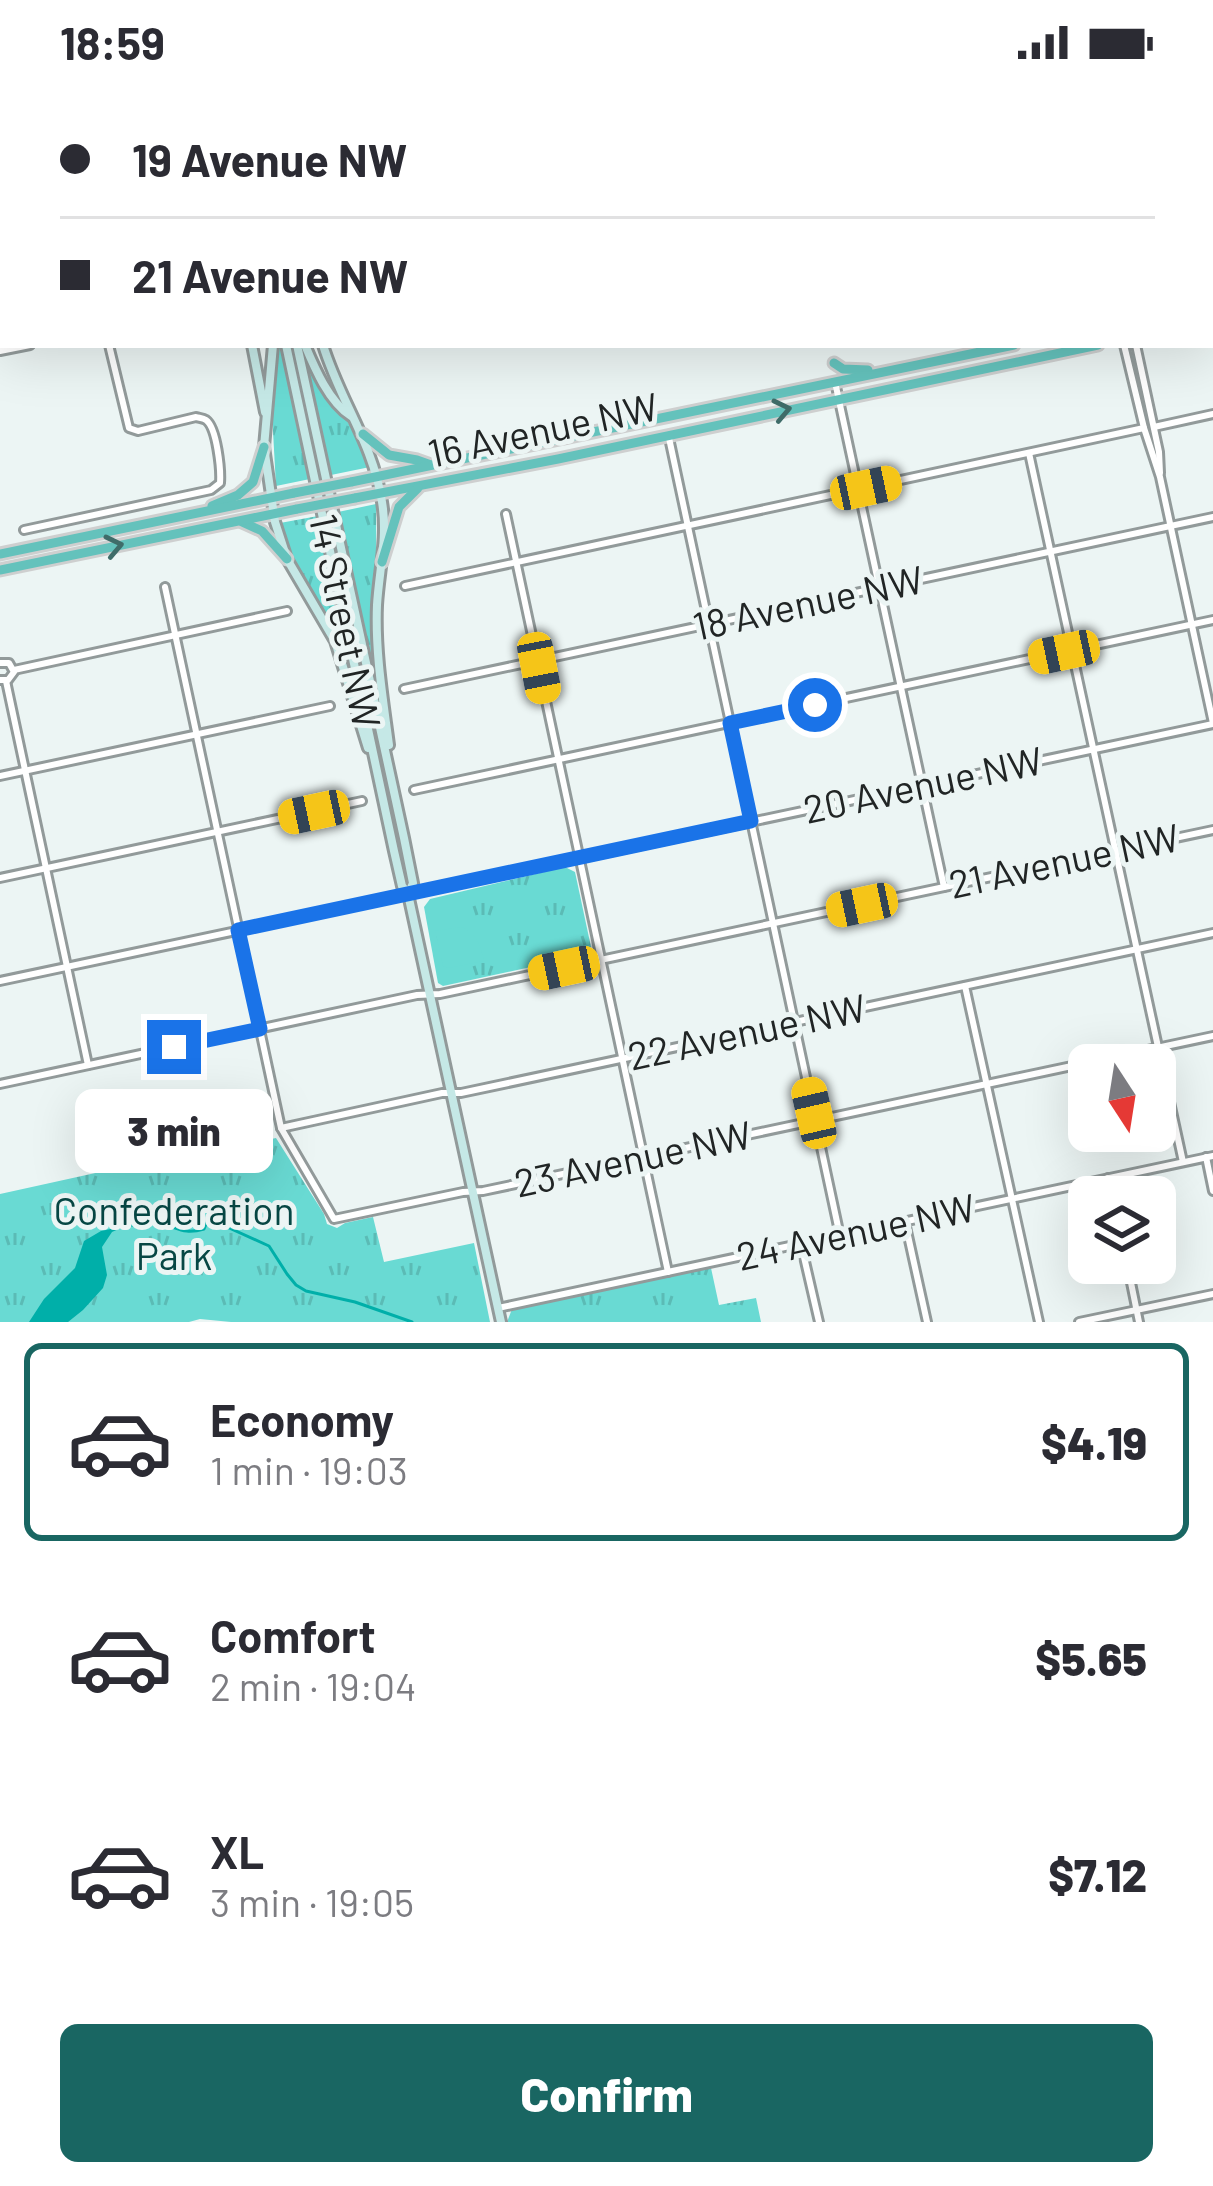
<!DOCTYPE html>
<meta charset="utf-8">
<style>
:root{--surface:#fff;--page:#f7f7f7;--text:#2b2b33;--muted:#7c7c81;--line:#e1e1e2;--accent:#196662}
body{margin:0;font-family:Barlow,sans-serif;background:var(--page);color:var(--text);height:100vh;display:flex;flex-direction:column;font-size:45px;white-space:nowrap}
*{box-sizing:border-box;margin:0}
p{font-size:39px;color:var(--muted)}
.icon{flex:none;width:66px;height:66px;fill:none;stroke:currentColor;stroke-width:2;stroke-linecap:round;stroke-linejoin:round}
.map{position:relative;height:1238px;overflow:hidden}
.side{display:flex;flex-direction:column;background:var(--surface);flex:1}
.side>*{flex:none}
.hud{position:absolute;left:0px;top:0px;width:1215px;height:264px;box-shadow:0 12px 48px #0002;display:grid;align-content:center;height:264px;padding:0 60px;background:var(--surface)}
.needle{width:78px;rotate:168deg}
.fabs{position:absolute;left:1068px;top:960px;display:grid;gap:24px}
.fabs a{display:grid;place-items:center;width:108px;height:108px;border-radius:18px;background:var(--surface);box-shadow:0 12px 48px #0002;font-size:60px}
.end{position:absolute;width:54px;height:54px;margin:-27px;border:15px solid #1a73e8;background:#fff;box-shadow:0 0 0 6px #fff}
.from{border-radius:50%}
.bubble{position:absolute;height:84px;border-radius:18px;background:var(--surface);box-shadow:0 12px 48px #0002;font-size:39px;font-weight:800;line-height:84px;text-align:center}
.car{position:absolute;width:36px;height:72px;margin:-36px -18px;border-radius:15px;box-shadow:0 0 9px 3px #0007;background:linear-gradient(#f5c518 24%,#345 0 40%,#f5c518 0 76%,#345 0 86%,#f5c518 0)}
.hud b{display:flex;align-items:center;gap:42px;height:114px;font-size:45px}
.hud b+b{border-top:3px solid var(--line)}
.hud i{width:30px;height:30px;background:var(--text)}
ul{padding:21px 0 0;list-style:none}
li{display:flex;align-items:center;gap:36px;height:198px;margin:0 24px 18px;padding:0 36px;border:6px solid transparent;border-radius:18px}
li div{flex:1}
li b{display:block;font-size:45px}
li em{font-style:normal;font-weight:800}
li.active{border-color:var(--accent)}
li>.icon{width:108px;height:108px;stroke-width:1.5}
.action{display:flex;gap:24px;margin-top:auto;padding:24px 60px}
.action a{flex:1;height:138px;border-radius:18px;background:var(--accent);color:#fff;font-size:48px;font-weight:800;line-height:138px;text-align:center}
.status{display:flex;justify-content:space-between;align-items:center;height:84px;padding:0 60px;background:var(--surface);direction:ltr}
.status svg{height:33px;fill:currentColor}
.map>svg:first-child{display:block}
.grass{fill:url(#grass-tufts)}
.pitch{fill:#69dad3}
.water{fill:#00afa9}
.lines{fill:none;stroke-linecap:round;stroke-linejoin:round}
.stream{stroke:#00afa9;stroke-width:3}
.minor-casing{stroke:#929a9a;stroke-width:12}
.tertiary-casing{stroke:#929a9a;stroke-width:12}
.secondary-casing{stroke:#929a9a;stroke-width:14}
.trunk-casing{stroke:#cecfcf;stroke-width:15}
.minor{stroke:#fff;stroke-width:6}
.tertiary{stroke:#fff;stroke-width:6}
.secondary{stroke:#c5e8e6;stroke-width:8}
.trunk{stroke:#64c2bc;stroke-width:9}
.tram{stroke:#818887;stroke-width:3}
.trunk-bridge-casing{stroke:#cecfcf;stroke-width:15;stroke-linecap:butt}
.trunk-bridge{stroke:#64c2bc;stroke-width:9}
.oneway{stroke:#3f6c69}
.route{stroke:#1a73e8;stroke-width:15}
.labels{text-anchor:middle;stroke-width:10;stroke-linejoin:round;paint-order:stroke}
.street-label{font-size:39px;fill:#212525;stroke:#ecf5f4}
.park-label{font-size:39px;fill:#074744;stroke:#ecf5f4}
</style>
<div class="status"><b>18:59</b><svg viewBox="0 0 49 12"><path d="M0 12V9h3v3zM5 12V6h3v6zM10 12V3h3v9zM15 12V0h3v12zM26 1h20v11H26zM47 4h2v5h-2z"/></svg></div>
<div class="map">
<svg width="1213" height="1238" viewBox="0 0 1213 1238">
<defs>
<pattern id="grass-tufts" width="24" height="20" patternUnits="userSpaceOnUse" patternTransform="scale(3)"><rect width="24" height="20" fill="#69dad3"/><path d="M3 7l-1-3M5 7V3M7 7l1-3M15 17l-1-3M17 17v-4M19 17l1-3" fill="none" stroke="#5bbbb5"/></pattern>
</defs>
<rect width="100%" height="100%" fill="#ecf5f4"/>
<g class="grass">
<path d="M276 261H283L310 395 276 402 272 329Z"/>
<path d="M308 276C327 312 358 344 370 383L331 391 304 277Z"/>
<path d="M376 420 377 588H374L338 428Z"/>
<path d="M318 432 347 568 344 569C326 523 292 487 280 439Z"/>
<path d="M565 783 575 788 591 863 586 871 443 902 438 899 424 823 430 815Z"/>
<path d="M209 1050 214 1067 276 1054 324 1130 327 1140 337 1144 345 1139 373 1133 384 1178 474 1159 490 1238H231L200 1235 189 1238H0V1110L109 1086 107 1071Z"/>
<path d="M711 1184 719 1221 756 1214 761 1238H507L512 1225Z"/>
</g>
<path class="pitch" d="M461 843C477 850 480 860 484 877L449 884 443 882 435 847Z"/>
<path class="water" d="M125 1142 112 1148 102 1163 107 1191 103 1204 83 1226 68 1238H29L44 1215 75 1184 84 1157 101 1147Z"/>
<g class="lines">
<path class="stream" d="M125 1142C134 1141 146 1138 155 1139 176 1141 181 1152 204 1145L207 1138H216L269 1162 287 1190 296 1201 306 1207 355 1218 412 1238"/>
<g class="minor-casing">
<g id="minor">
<path d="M341 0 342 3"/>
<path d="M471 0 472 3"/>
<path d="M601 0 602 3"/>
<path d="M793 0V3"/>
<path d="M1185 0 1186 3"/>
<path d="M97 3H109"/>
<path d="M126 3 128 0"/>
<path d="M817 3 831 0"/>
<path d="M1212 21H1213"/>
<path d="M0 29 3 31"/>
<path d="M1212 126V128"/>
<path d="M0 185H3"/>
<path d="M0 194 3 193"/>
<path d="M0 267 30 261"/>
<path d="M835 298 944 803"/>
<path d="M1154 343 1213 330"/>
<path d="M669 354 840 1152"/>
<path d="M1029 369 1183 1078"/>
<path d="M506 430 668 1188"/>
<path d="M24 446 211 406 220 399C221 386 217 344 206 336 203 334 199 334 196 333L138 347 129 344 109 261"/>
<path d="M405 502 1144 344"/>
<path d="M165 503 281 1044 334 1135 463 1108 483 1107 1213 952"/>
<path d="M0 579H9L14 588 8 596H0"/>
<path d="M14 586 287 527"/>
<path d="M6 597 88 981"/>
<path d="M404 605 1213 433"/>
<path d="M0 692 330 622"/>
<path d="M414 706 1213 536"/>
<path d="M0 794 362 717"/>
<path d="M965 902 1039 1238"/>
<path d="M0 1000 417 911 440 910 1213 746"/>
<path d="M281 1044 442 1009H461L1213 849"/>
<path d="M1206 1073 1213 1107"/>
<path d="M1108 1094 1113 1113"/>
<path d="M905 1138 927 1238"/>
<path d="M801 1160 819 1238"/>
<path d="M1127 1179 1139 1238"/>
<path d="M1079 1238 1213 1210"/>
</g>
</g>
<g class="tertiary-casing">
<g id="tertiary">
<path d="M1071 0V3"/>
<path d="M1081 0V3"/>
<path d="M1124 261 1144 344 1160 393 1213 639"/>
<path d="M1136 261 1159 368 1160 389"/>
<path d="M0 897 1213 640"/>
<path d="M498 1224 1213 1072"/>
</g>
</g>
<g class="secondary-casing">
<g id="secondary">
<path d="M231 0 232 3"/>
<path d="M239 0V3"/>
<path d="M217 3V0"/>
<path d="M252 261 265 328"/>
<path d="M273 261 264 363 275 438 287 475 335 557 368 664"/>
<path d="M286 261 394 767 402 802 408 810 501 1238"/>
<path d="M297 261 404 754 413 799 409 809"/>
<path d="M305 261C315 285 329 318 351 332"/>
<path d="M323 261C340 317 373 359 382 418 388 453 379 487 377 521 375 568 383 615 389 661"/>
</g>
</g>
<g class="trunk-casing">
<g id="trunk">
<path d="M1212 223H1213"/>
<path d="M1212 239H1213"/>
<path d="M834 279 843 285 868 286"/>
<path d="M363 350 389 371 417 376 431 381"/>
<path d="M351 398 1014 261"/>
<path d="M355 414 558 375 1098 261"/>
<path d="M212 422 238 411 253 398 264 363"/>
<path d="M242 438 262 447 287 475"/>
<path d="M0 470 294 409"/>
<path d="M382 478 399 423 418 404"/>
<path d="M0 486 297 425"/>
</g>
</g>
<use href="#minor" class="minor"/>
<use href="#tertiary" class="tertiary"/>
<use href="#secondary" class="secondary"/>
<use href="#trunk" class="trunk"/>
<path class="tram" d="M0 52 3 54"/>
<g class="trunk-bridge-casing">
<g id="trunk-bridge">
<path d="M294 409 351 398"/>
<path d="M297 425 355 414"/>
</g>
</g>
<use href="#trunk-bridge" class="trunk-bridge"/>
</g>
<defs><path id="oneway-chevron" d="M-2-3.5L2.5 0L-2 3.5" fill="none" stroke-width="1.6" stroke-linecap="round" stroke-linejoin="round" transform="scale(3)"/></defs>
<g class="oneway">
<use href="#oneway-chevron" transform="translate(782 326) rotate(-12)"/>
<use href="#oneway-chevron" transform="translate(114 462) rotate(-12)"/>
</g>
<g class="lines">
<path class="route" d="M174 963 260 945 238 846 751 737 730 639 815 621"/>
</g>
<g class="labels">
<g class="street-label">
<text transform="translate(543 346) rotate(-12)" y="14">16 Avenue NW</text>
<text transform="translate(808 519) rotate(-12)" y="14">18 Avenue NW</text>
<text transform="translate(345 537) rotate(78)" y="14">14 Street NW</text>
<text transform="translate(923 701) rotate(-12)" y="14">20 Avenue NW</text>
<text transform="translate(1064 777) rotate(-12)" y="14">21 Avenue NW</text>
<text transform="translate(747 948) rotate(-12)" y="14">22 Avenue NW</text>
<text transform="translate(633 1075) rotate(-12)" y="14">23 Avenue NW</text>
<text transform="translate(856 1148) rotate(-12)" y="14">24 Avenue NW</text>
</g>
<g class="park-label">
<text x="174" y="1141">Confederation<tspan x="174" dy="45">Park</tspan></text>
</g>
</g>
</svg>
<div class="fabs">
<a><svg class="needle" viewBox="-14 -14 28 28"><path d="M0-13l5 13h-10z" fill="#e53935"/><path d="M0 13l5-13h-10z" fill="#7c7c81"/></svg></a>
<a><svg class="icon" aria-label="layers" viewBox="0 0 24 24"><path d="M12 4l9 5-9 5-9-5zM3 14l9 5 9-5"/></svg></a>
</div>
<i class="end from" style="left:815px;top:621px"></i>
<i class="end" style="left:174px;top:963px"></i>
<div class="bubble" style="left:75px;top:1005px;width:198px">3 min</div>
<i class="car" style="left:866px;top:404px;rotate:78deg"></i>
<i class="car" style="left:1064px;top:568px;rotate:258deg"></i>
<i class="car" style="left:539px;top:584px;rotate:169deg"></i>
<i class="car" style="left:314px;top:728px;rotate:258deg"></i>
<i class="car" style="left:862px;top:821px;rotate:258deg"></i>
<i class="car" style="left:564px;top:884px;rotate:258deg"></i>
<i class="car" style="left:814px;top:1029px;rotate:347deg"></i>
<div class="hud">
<b><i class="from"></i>19 Avenue NW</b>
<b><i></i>21 Avenue NW</b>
</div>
</div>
<section class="side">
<ul>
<li class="active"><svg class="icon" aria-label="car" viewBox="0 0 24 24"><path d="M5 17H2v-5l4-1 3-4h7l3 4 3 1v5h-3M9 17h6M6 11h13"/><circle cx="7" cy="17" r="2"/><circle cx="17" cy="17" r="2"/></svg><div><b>Economy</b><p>1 min · 19:03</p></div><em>$4.19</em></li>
<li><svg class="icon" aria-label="car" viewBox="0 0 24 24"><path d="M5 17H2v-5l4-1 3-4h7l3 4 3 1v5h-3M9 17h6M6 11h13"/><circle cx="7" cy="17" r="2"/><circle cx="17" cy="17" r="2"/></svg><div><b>Comfort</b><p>2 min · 19:04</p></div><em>$5.65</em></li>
<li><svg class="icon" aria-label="car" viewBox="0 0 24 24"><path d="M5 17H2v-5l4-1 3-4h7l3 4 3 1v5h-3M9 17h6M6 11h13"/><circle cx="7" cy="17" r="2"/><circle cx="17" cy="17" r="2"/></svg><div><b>XL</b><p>3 min · 19:05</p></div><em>$7.12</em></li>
</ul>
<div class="action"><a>Confirm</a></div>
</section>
